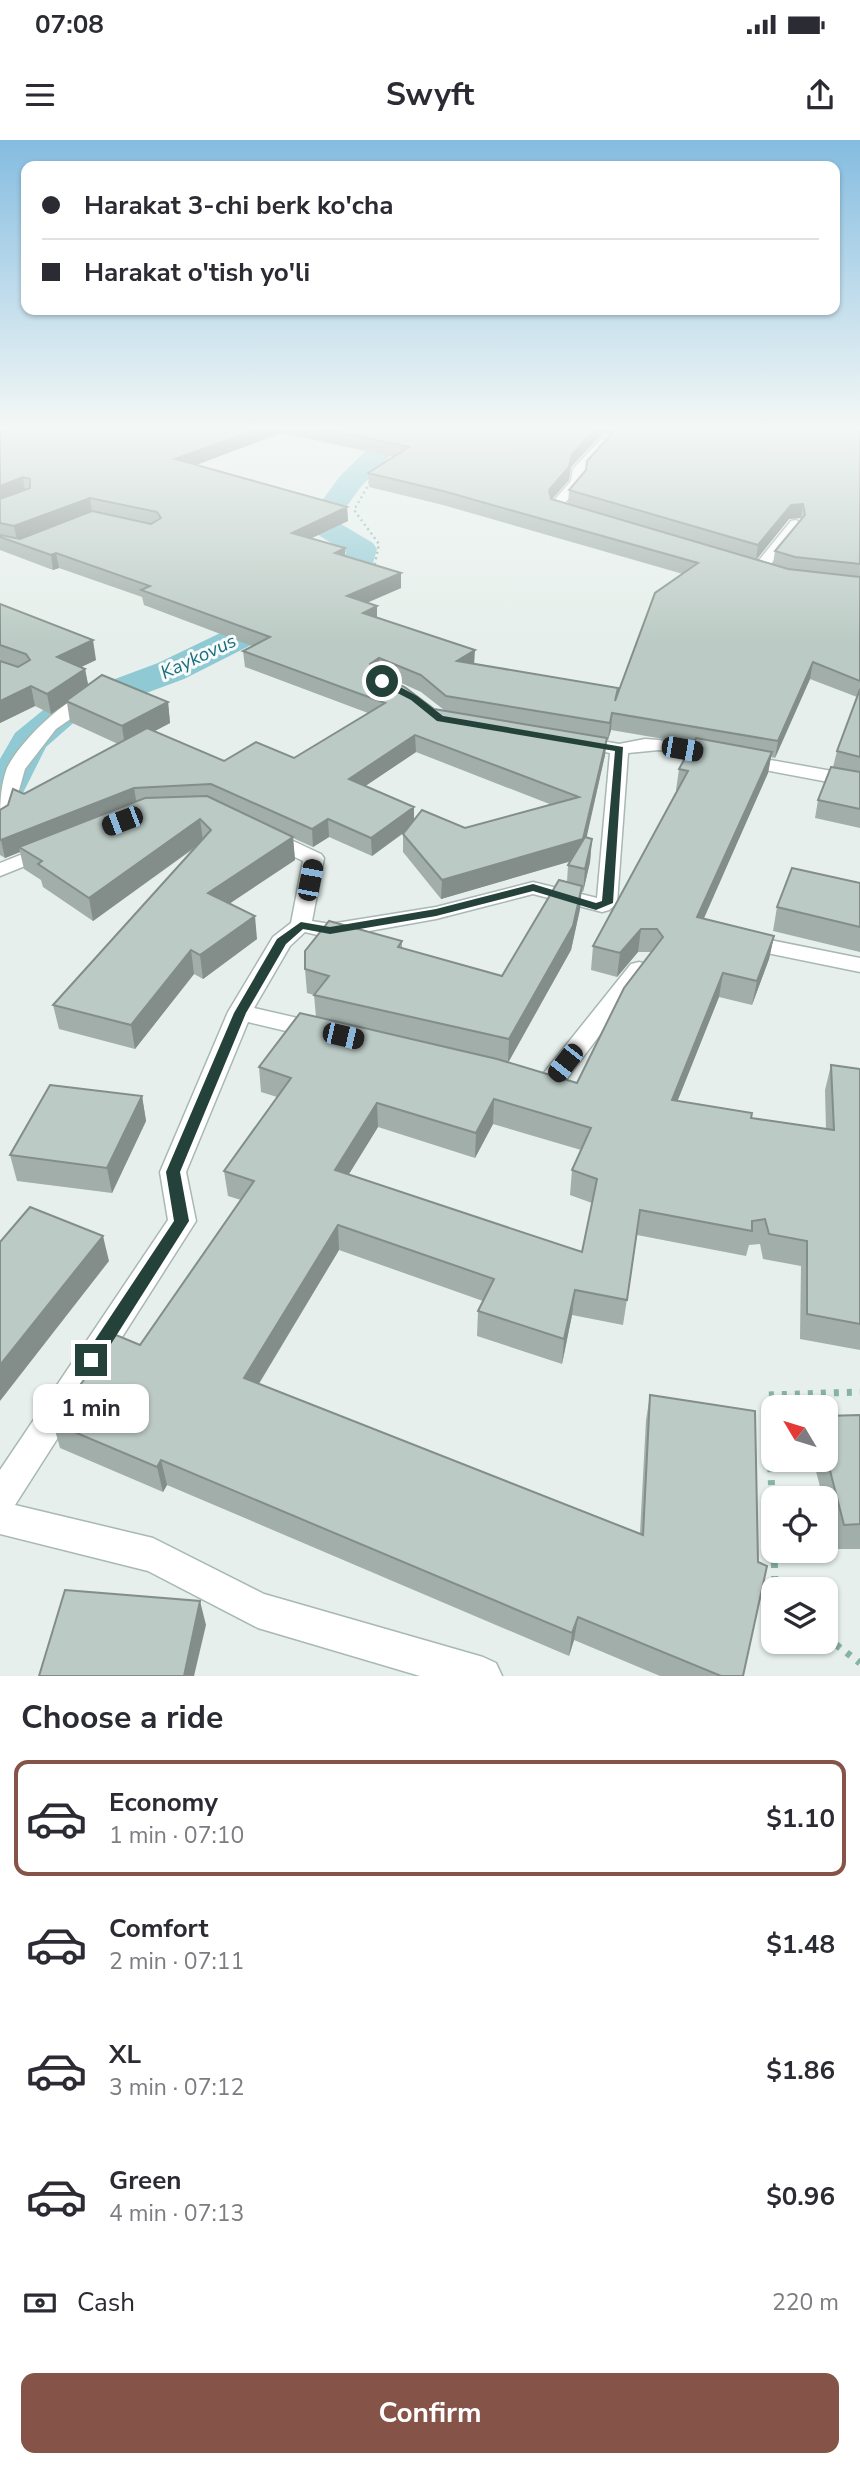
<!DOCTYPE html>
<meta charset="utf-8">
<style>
:root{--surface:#fff;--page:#f7f7f7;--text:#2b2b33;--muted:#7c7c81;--line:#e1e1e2;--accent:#855347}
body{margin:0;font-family:"Nunito Sans",sans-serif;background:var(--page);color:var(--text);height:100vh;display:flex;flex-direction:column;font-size:26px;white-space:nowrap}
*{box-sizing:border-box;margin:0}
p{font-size:23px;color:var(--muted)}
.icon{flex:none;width:38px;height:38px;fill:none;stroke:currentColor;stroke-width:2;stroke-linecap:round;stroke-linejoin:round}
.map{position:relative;height:1536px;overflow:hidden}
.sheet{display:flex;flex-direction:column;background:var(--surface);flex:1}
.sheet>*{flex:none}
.top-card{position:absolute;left:21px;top:21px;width:819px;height:154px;border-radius:14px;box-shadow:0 2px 5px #0004;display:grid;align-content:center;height:154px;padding:0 21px;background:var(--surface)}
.needle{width:46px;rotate:308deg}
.tools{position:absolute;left:761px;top:1255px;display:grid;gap:14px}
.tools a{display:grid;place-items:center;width:77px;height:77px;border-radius:14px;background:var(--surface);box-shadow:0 2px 5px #0004;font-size:35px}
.end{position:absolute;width:32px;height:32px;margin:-16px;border:9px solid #24423a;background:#fff;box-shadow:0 0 0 4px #fff}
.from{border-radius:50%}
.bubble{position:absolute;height:49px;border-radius:14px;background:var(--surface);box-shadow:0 2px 5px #0004;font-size:23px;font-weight:700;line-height:49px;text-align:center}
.car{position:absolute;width:21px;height:42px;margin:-21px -10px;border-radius:9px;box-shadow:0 0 5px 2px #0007;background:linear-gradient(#222 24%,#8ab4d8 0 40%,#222 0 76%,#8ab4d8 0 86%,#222 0)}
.top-card b{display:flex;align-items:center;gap:24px;height:66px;font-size:26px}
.top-card b+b{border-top:2px solid var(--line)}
.top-card i{width:18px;height:18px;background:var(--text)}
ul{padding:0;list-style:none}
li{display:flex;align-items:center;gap:21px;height:116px;margin:0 14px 10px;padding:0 7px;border:4px solid transparent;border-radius:14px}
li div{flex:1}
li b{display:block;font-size:26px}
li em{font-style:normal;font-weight:700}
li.on{border-color:var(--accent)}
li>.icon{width:63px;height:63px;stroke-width:1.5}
h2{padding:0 21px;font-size:32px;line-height:84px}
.pay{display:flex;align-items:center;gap:18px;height:77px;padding:0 21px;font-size:26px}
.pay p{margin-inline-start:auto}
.cta{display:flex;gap:14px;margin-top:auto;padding:14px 21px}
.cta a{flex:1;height:80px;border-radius:14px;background:var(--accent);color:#fff;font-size:28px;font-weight:700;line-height:80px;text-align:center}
.status{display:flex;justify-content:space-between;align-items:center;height:49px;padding:0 35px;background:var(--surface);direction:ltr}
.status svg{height:19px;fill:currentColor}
header{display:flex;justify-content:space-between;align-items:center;height:91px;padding:0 21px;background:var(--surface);font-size:32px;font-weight:700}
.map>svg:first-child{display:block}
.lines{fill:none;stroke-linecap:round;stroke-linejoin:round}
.canal{fill:#8ec9d4;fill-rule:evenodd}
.minor-casing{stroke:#a8b8b2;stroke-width:3}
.path-far1{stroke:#86b3a5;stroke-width:2.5;stroke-dasharray:2 3.5;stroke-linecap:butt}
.path{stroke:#86b3a5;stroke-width:7;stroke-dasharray:5 8;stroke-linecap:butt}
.minor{fill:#fff;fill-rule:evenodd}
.wall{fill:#a1aea9;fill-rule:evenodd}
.shaded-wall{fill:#838d89}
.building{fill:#bbcac4;stroke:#838d89;stroke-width:2;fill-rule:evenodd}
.route{fill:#24423a}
.labels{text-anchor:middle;stroke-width:6;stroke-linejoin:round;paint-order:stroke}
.far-water-label{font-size:19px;font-style:italic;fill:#1c6f80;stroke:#f7fbf9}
</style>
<div class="status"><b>07:08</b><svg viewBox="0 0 49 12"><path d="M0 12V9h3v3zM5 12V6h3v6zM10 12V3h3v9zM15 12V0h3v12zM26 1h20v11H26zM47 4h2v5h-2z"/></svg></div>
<header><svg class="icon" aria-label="menu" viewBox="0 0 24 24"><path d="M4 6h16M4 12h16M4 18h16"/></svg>Swyft<svg class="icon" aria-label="share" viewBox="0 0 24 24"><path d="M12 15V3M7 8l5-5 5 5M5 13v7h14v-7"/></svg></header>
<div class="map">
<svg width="860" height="1536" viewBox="0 0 860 1536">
<rect width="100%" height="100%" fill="#e6efeb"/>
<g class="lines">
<path class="canal" d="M408 289H463L460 294 400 305 360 348 336 381 373 403 377 409 368 441 363 448 184 539 79 578 46 607 15 669 0 673V619L15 593 53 562 158 523 338 436 346 412 310 390 305 384 340 336 383 294Z"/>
<g class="minor-casing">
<g id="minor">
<path d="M601 299 611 301 583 333V342L563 365 577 369V375L551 370V364L571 341 573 329Z"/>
<path d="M796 380 802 384 801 387 765 431H755V425L791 381Z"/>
<path d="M92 551 98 552 100 556 98 560 56 589 25 629 10 682 0 688C0 668 0 646 7 628 20 602 64 558 92 551Z"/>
<path d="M580 597 619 604 645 599 659 600 860 636V648L659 610 628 613 617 763 609 770 602 772 533 754 436 779 330 798 305 792 290 806 254 868 328 885 332 891 328 897 320 899 248 882 186 1032 196 1081 15 1365 153 1398 264 1454 483 1517 496 1523 502 1536H420L258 1488 148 1431 0 1394V1330L168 1080 160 1032 228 872 273 797 291 783 303 721 260 700 257 696 260 692H274L321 714 324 718 312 781 330 784 436 767 533 742 597 758 610 613 574 606 571 602Z"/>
<path d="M48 704 55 706 58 710 55 714 0 736V723Z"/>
<path d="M745 795 860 818V832L737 807 734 802 737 797Z"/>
<path d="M639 822 647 824 650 829 558 950 549 953 523 946 520 940 523 934 532 931 543 934 631 824Z"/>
</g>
</g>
<path class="path-far1" d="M370 342 354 370 379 404 374 428"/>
<g class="path">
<path d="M774 1410 768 1255 860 1252"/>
<path d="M774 1410 775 1449"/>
<path d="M826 1497 860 1523"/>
</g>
<use href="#minor" class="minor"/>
</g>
<g class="wall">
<path d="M0 289H860V688L815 678 818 660 833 627 837 611 857 557 810 539 775 618 771 617 768 633 703 779 774 796 769 819 752 865 719 857 677 961 751 978 826 989 825 950 831 925 860 929V1210L800 1199 801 1126 763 1119 760 1104 749 1105 746 1116 637 1095 623 1185 572 1175 562 1224 477 1196 478 1171 483 1161 339 1110 259 1244 640 1393 646 1280 650 1255 743 1536H660L574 1500 569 1516 167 1345 163 1352 60 1308 53 1283 140 1205 241 1060 228 1056 224 1031 277 957 261 952 259 927 316 877 314 855 307 853 305 829 402 801V809L502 836 567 742 568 725 570 721 441 759 403 712V694L405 692 372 716 329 697 313 707 293 698 295 720 230 763 257 799 203 839 194 834 135 909 59 889 53 865 196 707 93 781 43 747 41 740 24 729 20 712 5 718 0 715V670L24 654 118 604 70 582 67 563 51 574 35 566 0 583V464L96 520 81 527 85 529 88 545 168 562 170 583 154 591 224 621 294 618 368 573 245 527 243 511 252 506 144 465 142 457 59 428 53 430 0 410ZM281 293 394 317 368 333 369 347 443 365 683 434 617 555 618 548 474 524 377 478 367 463 401 448V433L345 416V408L311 398 348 381 347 367 196 325ZM603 293 611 294 586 330 569 350 568 364 552 359 569 340 571 327ZM801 378V380L775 411 773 424 757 419 789 379ZM386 536 421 552 444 570 434 569ZM611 590 693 604 679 629 676 650 677 651 593 806 591 830 617 837 638 812H651L577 943 508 922 571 810 580 769 581 751 583 752 590 722 592 699 586 697 605 615 606 599 608 600ZM416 612 552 665 465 688 414 680V667L365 646ZM493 984 581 1010 572 1030 570 1055 592 1063 582 1112 349 1034 378 987 475 1018Z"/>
<path d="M860 743V812L773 791 777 767Z"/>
<path d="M142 956 146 981 112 1053 17 1041 10 1015Z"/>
<path d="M860 1275V1409H835L826 1372V1358H823L813 1320H826V1276Z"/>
</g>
<g class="shaded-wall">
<path d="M258 289H281V293L177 332 175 319Z"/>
<path d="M596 289H603V293L571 327 569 340 548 364 549 350 572 314Z"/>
<path d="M23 337 25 351 0 360V346Z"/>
<path d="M90 358 92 372 17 400 14 386Z"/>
<path d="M803 364 801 378 789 379 756 420 758 405 791 365Z"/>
<path d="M347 367 348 381 293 407 292 393Z"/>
<path d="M345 408V423L335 413Z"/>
<path d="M56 413 59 428 53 430 51 415Z"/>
<path d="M401 433V448L347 471V456Z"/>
<path d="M377 466V481L363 473Z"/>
<path d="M93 500 96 520 60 537 57 517Z"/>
<path d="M475 510 474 526 457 521Z"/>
<path d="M379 518 380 534 370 540V524Z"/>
<path d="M813 522 810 539 775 618 778 601Z"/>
<path d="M85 529 89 549 66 561 67 563 51 574 47 554Z"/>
<path d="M31 546 35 566 0 583V561Z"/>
<path d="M168 562 170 583 125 607 122 586Z"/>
<path d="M612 573 611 590 608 600 610 583Z"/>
<path d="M415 595 416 612 349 657V639Z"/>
<path d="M607 598 605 615 582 718 441 759 442 740 583 699Z"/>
<path d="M772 612 768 633 694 801 697 777Z"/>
<path d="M134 648 137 666 19 707 20 712 5 718 1 700Z"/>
<path d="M414 667V685L372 716 371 698Z"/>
<path d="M200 679 203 701 93 781 89 758Z"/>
<path d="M328 679 329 697 313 707 312 689Z"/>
<path d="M293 697 295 720 211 776 208 753Z"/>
<path d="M592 699 590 722 583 752 585 729Z"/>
<path d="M582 746 580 769 571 810 508 923 509 899Z"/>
<path d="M255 776 257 799 203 839 200 815Z"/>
<path d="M641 789 638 812 617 837 620 813Z"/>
<path d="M774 796 769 819 752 865 757 841Z"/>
<path d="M191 810 194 834 135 909 131 885Z"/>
<path d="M723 833 719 857 668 985 672 960Z"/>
<path d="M142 956 146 981 112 1053 107 1028Z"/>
<path d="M494 959 493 984 475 1018 476 993Z"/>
<path d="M377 963 378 987 336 1055 335 1030Z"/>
<path d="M338 1085 339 1110 247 1263 244 1238Z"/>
<path d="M103 1096 109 1121 0 1261V1225Z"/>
<path d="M575 1150 572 1175 562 1224 564 1199Z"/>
<path d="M161 1320 167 1345 163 1352 157 1327Z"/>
<path d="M200 1461 206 1485 194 1536H184Z"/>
<path d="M578 1477 574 1500 569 1516 572 1493Z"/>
</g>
<g class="building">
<path d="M0 289H258L175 319 347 367 292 393 345 408 335 413 401 433 347 456 377 466 363 473 475 510 457 521 618 548 615 561 655 453 698 423 443 351 368 333 409 307 321 289H596L572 314 569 327 549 350 551 359 788 429 860 437V541L813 522 778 601 612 573 610 583 446 556 421 535 379 518 370 524 372 529 406 548 434 569 607 598 583 699 442 740 403 694 422 670 465 688 579 657 415 595 349 639 414 667 371 698 328 679 312 689 211 644 134 648 1 700 0 699V670L8 665 13 649 24 654 147 588 224 621 256 602 294 618 385 563 243 511 270 497 141 450 150 446 56 413 51 415 0 397V395L20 399 92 371 151 384 161 378 157 372 90 358 14 386 0 383V359L30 348V339L23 337 0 346Z"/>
<path d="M616 289H860V424L795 417 775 411 805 375 803 364 791 365 758 405 569 350 586 330 587 321Z"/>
<path d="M0 464 93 500 57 517 85 529 47 554 31 546 0 561V521L18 527 30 520 26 514 0 505Z"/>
<path d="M102 535 168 562 122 586 66 561Z"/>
<path d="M860 549V617L837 611Z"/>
<path d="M696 598 772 612 697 777 774 796 757 841 723 833 672 960 752 973 751 978 834 990 831 925 860 929V1184L807 1174V1101L769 1094 765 1079 752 1081V1091L640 1070 627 1160 575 1150 564 1199 478 1171 494 1139 338 1085 244 1238 643 1395 650 1255 755 1271 758 1422 767 1426 743 1536H721L578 1477 572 1493 161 1320 157 1327 53 1283 116 1195 140 1205 254 1041 224 1031 291 938 259 927 300 873 497 919 577 943 624 848 663 797 657 789H641L620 813 593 806 688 631 679 629ZM494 959 591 988 572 1030 597 1039 582 1112 335 1030 377 963 476 993Z"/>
<path d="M831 627 860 632V669L818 660Z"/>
<path d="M207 656 293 697 208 753 255 776 200 815 191 810 131 885 53 865 211 690 200 679 89 758 38 724 42 721 19 707 145 658Z"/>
<path d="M585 697 592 699 585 729 568 725Z"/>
<path d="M792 728 860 743V787L777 767Z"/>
<path d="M559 740 582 746 573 786 509 899 314 855 329 836 305 829V811L329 781 402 801 398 807 502 836Z"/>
<path d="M50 945 142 956 107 1028 10 1015Z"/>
<path d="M30 1067 103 1096 0 1225V1102Z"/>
<path d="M860 1275V1384L844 1385 826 1315V1276Z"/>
<path d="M65 1450 200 1461 184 1536H39Z"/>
</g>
<linearGradient id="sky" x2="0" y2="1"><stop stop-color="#84bce0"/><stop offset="0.57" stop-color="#f4f8f6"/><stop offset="1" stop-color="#f4f8f6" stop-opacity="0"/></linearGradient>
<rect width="860" height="504" fill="url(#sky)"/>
<path class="route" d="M378 539H385L417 556 443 576 623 607 613 763 596 770 533 751 436 776 330 794 303 789 286 804 246 873 180 1032 189 1081 97 1226 91 1228 85 1226 83 1220 85 1215 174 1081 166 1032 234 873 277 799 301 782 330 787 436 769 533 744 596 763 602 761 615 611 437 581 411 560 378 543Z"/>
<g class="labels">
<g class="far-water-label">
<text transform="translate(198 516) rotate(-25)" y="7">Kaykovus</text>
</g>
</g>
</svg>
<div class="tools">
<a><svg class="needle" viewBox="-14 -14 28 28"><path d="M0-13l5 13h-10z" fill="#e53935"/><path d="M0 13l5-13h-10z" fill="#7c7c81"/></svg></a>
<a><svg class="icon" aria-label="locate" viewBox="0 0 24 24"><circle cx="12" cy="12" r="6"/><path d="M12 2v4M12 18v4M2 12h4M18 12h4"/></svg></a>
<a><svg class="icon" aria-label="layers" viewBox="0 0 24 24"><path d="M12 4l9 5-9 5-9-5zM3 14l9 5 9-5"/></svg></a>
</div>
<i class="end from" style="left:382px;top:541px"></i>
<i class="end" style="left:91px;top:1220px"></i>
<div class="bubble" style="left:33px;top:1244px;width:116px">1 min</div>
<i class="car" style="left:682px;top:609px;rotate:100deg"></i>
<i class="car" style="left:122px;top:681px;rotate:249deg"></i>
<i class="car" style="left:310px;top:740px;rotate:11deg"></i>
<i class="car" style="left:343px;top:896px;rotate:103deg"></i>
<i class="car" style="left:565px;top:923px;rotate:218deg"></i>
<div class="top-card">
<b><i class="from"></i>Harakat 3-chi berk ko'cha</b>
<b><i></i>Harakat o'tish yo'li</b>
</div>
</div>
<section class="sheet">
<h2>Choose a ride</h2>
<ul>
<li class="on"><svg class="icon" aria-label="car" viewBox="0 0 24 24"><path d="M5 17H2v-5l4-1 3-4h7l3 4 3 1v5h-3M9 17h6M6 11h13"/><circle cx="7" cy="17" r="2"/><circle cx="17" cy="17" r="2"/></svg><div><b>Economy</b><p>1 min · 07:10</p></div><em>$1.10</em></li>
<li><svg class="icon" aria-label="car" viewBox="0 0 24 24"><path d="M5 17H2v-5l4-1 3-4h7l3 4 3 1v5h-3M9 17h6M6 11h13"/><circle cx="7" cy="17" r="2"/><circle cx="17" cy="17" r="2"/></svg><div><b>Comfort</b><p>2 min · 07:11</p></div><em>$1.48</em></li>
<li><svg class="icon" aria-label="car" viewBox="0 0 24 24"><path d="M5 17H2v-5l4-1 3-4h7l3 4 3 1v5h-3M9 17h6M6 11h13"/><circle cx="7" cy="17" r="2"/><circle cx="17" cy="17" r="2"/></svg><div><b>XL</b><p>3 min · 07:12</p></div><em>$1.86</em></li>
<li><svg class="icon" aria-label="car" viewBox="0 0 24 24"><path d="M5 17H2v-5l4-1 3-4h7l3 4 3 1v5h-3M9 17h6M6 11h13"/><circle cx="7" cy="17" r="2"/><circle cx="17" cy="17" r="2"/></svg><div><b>Green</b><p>4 min · 07:13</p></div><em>$0.96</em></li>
</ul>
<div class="pay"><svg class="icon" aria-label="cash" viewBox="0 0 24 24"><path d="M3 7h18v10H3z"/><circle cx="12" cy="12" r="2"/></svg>Cash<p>220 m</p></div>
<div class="cta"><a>Confirm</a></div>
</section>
